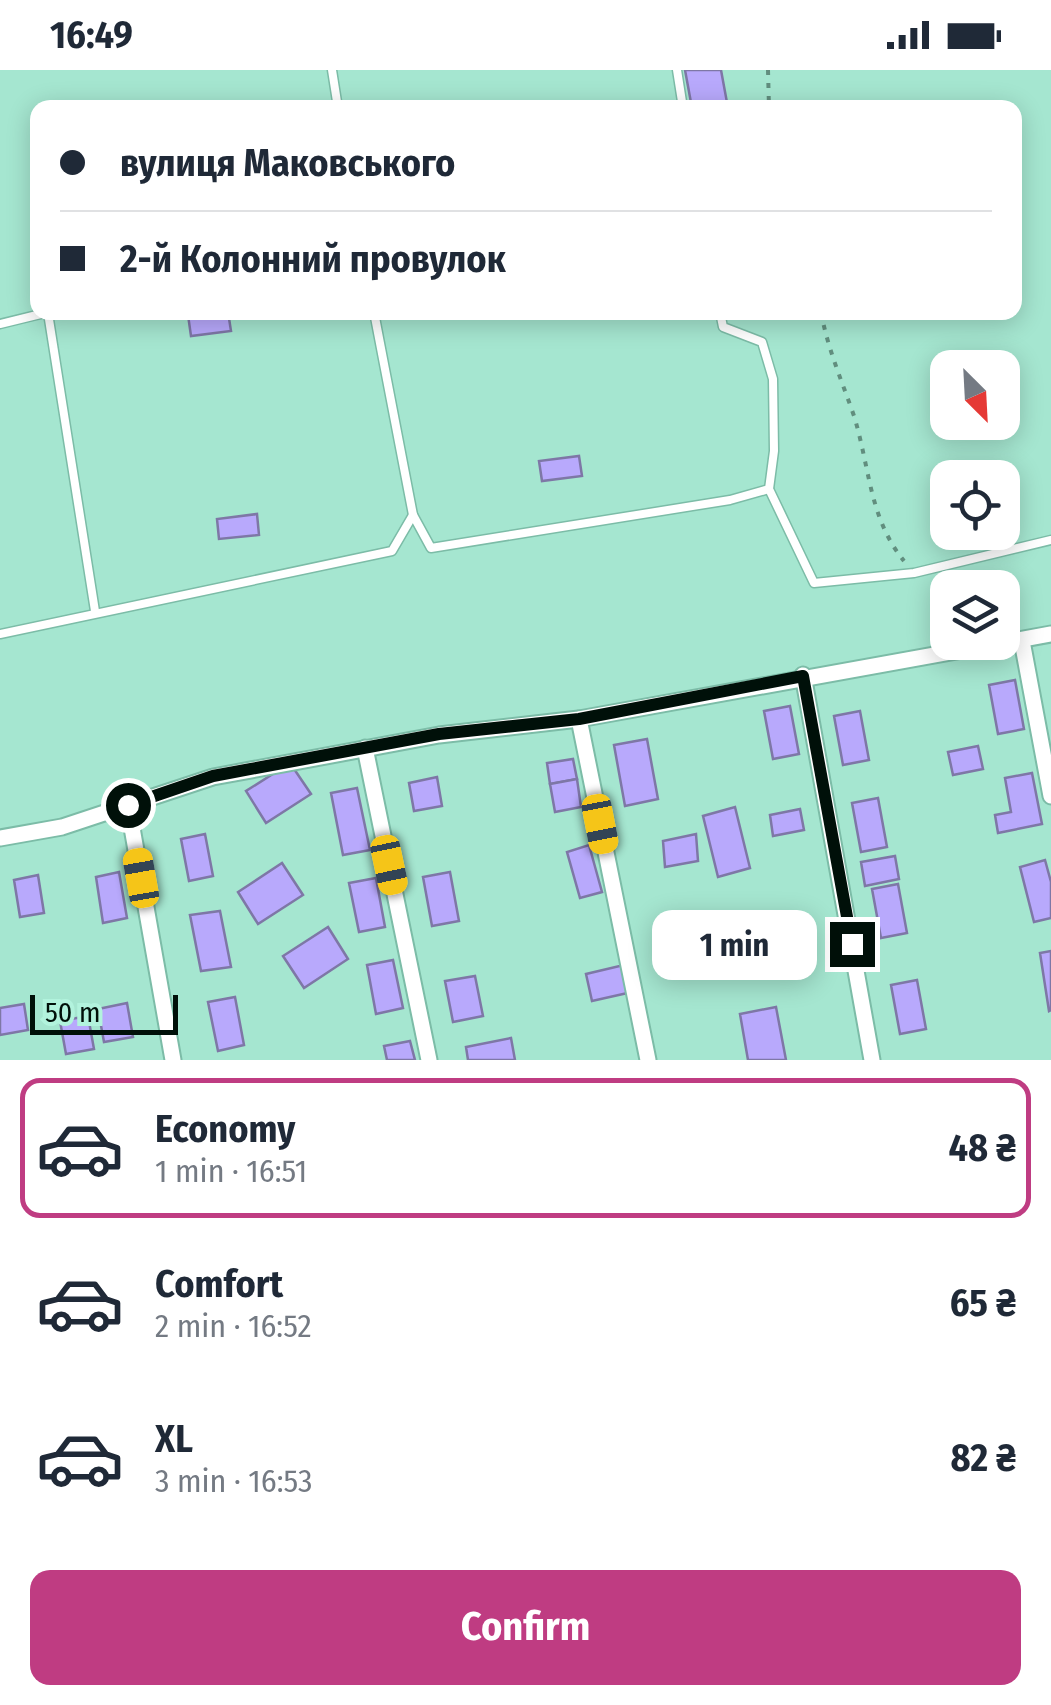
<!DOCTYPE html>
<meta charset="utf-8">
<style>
:root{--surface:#fff;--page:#f2f2f3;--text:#1f2937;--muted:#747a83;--line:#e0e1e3;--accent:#bf3c82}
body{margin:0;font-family:"Fira Sans Condensed",sans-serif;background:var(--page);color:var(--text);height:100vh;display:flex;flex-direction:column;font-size:38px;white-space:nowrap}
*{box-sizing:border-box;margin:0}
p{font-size:32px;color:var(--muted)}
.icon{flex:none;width:55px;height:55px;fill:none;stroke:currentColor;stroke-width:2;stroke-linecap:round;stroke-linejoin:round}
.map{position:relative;height:990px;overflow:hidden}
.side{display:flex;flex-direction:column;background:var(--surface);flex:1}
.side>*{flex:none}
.hud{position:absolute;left:30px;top:30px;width:992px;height:220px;border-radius:20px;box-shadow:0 5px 25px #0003;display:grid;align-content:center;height:220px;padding:0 30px;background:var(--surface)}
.needle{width:65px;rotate:156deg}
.buttons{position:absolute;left:930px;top:280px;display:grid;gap:20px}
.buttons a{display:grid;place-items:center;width:90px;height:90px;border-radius:20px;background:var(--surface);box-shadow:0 5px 25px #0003;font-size:50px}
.scale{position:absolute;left:30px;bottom:25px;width:148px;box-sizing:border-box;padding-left:10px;border:5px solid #001009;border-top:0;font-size:28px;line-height:35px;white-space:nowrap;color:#001009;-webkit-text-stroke:8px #b2f3dd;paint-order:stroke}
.end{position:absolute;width:45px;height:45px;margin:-22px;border:12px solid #001009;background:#fff;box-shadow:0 0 0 5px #fff}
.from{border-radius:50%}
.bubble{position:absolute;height:70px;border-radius:20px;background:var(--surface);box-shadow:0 5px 25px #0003;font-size:32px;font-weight:700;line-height:70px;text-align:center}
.car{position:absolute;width:30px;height:60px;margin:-30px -15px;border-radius:12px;box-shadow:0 0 8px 2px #0007;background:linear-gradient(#f5c518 24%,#345 0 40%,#f5c518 0 76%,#345 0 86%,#f5c518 0)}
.hud b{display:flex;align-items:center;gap:35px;height:95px;font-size:38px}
.hud b+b{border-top:2px solid var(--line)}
.hud i{width:25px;height:25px;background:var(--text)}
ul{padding:18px 0 0;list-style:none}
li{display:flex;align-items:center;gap:30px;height:140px;margin:0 20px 15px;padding:0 10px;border:5px solid transparent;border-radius:20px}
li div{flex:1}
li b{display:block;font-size:38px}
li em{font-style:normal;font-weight:700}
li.selected{border-color:var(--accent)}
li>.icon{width:90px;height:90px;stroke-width:1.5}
.button{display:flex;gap:20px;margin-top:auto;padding:20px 30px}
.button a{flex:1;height:115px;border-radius:20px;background:var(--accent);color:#fff;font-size:40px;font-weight:700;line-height:115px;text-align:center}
.status{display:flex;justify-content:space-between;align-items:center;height:70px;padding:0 50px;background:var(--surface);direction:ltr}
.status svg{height:28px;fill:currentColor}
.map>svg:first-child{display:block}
.building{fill:#b8a9fc;stroke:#7e77a6;stroke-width:2.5}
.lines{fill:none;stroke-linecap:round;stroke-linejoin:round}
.service-casing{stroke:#7cbca7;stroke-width:11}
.minor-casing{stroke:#7cbca7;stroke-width:19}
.path{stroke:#618e7e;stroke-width:4;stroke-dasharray:5 8;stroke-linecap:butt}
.service{stroke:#fff;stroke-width:8}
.minor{stroke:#fff;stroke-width:15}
.route{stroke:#001009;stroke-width:12}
</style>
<div class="status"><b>16:49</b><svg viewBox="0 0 49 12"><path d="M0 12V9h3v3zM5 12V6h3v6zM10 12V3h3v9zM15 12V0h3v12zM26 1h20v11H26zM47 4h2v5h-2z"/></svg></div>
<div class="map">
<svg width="1051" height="990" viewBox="0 0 1051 990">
<rect width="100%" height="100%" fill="#a5e6d0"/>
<g class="building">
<path d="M685 0H721L728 38H692Z"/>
<path d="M228 242 231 261 191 266 188 245Z"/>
<path d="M579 386 582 406 542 411 539 391Z"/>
<path d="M257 444 259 465 219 469 217 449Z"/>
<path d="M1015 610 1024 659 998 664 989 615Z"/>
<path d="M790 636 799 684 773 689 764 641Z"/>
<path d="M860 641 869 690 843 695 834 646Z"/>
<path d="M647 669 658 729 625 736 614 675Z"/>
<path d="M978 676 983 699 953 705 948 682Z"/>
<path d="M573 689 577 709 550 714 547 693Z"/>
<path d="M290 693 311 724 266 753 246 721Z"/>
<path d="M1032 703 1042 754 998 763 995 745 1011 742 1005 708Z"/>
<path d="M437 707 442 736 414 741 409 713Z"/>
<path d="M577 709 581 737 555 742 550 714Z"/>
<path d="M357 718 370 780 343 785 331 723Z"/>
<path d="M878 728 887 777 861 782 852 733Z"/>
<path d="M735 737 750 798 718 807 703 746Z"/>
<path d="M800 739 804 760 773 766 770 745Z"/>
<path d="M205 764 213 806 189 811 181 769Z"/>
<path d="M696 764 698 791 665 797 663 771Z"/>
<path d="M589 775 602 822 580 828 567 782Z"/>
<path d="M895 786 899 809 865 816 861 792Z"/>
<path d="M1045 790 1051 812V848L1034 852 1020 797Z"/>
<path d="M282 793 303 825 258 854 238 822Z"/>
<path d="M119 802 127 848 103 853 96 807Z"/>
<path d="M450 802 459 851 432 856 423 807Z"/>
<path d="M38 805 44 843 20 847 14 810Z"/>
<path d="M376 808 385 857 359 862 349 813Z"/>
<path d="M898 814 907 863 881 868 872 819Z"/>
<path d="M220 841 231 897 201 901 190 845Z"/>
<path d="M755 843 768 893 737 901 724 851Z"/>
<path d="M328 857 348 889 304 918 283 886Z"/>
<path d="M1051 881V940L1049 941 1040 883Z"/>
<path d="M393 890 403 938 376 944 367 895Z"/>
<path d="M628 894 632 922 592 931 586 904Z"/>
<path d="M475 906 483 946 453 952 445 911Z"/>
<path d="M917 910 926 959 900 964 891 915Z"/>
<path d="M235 927 244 975 218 981 208 932Z"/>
<path d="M127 933 133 967 104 972 98 939Z"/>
<path d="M24 934 28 960 0 965V938Z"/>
<path d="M776 937 786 990H748L740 944Z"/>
<path d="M88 946 94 979 66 984 60 951Z"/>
<path d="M511 968 515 990H468L466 977Z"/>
<path d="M410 971 415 990H387L384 976Z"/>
</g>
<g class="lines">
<g class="service-casing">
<g id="service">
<path d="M332 0 338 38"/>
<path d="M677 0 683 38"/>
<path d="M374 242 413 445 431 478 730 430 769 419"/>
<path d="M720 242 723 257 762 272 773 309 774 381 769 419 814 513 914 503 1051 470"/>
<path d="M48 243 95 541"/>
<path d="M0 254 49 242"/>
<path d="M0 564 392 481 413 445"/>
</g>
</g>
<g class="minor-casing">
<g id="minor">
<path d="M1022 571 1051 726"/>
<path d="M803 605 872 990"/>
<path d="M579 649 648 990"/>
<path d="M365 678 429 990"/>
<path d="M128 735 173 990"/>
<path d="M0 768 62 757 213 707 439 665 579 649 1051 564"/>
</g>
</g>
<g class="path">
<path d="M768 0 769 38"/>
<path d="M821 242C828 280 842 311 854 346 870 398 869 448 904 491"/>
</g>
<use href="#service" class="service"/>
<use href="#minor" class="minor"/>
</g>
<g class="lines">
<path class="route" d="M128 735 213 706 439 664 579 649 803 606 852 874"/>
</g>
</svg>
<div class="buttons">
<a><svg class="needle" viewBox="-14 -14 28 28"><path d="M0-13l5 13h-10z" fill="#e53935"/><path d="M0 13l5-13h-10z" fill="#747a83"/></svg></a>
<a><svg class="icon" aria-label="locate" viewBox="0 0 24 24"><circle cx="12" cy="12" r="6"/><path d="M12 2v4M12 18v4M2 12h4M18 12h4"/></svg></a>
<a><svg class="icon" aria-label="layers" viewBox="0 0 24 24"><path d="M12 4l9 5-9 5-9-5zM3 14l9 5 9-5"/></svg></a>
</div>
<div class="scale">50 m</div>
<i class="end from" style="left:128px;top:735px"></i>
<i class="end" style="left:852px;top:874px"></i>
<div class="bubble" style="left:652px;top:840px;width:165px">1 min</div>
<i class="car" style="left:600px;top:754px;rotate:169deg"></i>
<i class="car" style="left:389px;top:795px;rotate:168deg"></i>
<i class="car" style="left:141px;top:808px;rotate:350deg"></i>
<div class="hud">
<b><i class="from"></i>вулиця Маковського</b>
<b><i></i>2-й Колонний провулок</b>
</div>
</div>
<section class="side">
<ul>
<li class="selected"><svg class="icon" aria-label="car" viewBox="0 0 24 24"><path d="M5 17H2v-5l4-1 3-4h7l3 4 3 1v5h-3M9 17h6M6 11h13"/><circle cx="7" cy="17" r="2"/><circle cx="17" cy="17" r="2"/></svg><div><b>Economy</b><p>1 min · 16:51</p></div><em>48 ₴</em></li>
<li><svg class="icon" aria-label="car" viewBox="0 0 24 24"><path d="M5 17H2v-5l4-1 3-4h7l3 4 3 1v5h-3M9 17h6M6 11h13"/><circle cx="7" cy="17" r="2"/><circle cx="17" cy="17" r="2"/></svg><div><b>Comfort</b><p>2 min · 16:52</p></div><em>65 ₴</em></li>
<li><svg class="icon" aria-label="car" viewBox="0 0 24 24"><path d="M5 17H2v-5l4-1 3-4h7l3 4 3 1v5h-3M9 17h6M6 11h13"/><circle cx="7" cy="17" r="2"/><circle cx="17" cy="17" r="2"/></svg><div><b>XL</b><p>3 min · 16:53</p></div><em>82 ₴</em></li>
</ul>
<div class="button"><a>Confirm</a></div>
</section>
